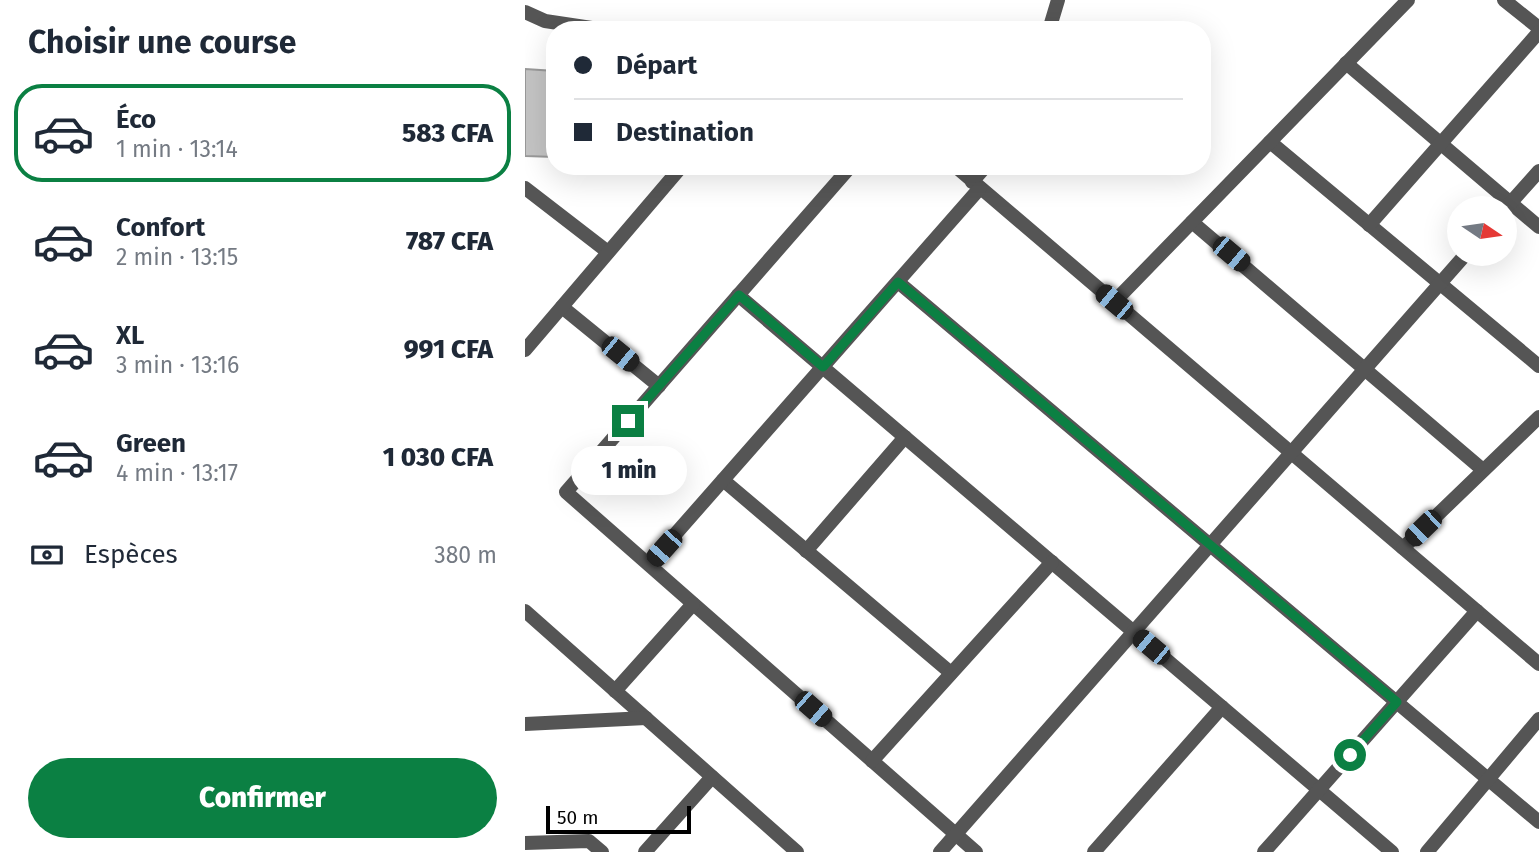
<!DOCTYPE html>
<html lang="fr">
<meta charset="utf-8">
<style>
:root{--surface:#fff;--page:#f2f2f3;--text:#1f2937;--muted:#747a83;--line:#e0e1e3;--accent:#0b8043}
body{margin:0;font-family:"Fira Sans",sans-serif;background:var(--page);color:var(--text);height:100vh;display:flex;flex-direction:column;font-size:26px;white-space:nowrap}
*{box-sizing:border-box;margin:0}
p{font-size:23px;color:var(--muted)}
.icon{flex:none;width:38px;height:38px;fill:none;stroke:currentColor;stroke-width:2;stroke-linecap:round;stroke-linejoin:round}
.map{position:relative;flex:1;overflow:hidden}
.details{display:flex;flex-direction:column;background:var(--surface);width:525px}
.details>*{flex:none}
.hud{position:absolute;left:21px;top:21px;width:665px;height:154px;border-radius:28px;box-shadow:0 7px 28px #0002;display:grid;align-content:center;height:154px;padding:0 28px;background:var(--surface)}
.needle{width:46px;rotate:103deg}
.buttons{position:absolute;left:922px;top:196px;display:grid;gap:14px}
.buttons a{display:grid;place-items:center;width:70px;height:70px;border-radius:50%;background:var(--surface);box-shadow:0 7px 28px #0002;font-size:35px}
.scale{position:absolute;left:21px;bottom:18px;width:145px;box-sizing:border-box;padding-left:7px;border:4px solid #000;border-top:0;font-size:19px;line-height:24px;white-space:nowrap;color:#000;-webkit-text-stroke:5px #fff;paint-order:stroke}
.end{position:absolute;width:32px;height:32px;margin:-16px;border:9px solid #0b8043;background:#fff;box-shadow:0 0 0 4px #fff}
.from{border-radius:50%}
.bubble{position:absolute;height:49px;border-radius:24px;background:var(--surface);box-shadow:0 7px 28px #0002;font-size:23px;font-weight:800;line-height:49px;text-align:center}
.car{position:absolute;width:21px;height:42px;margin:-21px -10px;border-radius:9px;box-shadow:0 0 5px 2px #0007;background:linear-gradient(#222 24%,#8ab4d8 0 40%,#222 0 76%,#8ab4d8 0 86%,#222 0)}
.hud b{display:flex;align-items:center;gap:24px;height:66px;font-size:26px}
.hud b+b{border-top:2px solid var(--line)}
.hud i{width:18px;height:18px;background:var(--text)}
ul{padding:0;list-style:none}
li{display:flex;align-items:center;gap:21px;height:98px;margin:0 14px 10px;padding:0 14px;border:4px solid transparent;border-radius:28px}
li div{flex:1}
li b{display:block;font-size:26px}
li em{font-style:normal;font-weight:800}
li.current{border-color:var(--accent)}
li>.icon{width:63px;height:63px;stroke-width:1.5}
h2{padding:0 28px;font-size:32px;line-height:84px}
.pay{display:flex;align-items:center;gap:18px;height:77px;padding:0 28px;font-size:26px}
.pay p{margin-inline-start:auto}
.button{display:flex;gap:14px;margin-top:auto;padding:14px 28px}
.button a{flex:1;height:80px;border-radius:42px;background:var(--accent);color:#fff;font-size:28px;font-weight:800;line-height:80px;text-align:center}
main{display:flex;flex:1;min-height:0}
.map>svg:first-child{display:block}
.building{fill:#c4c4c4;stroke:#999;stroke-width:2}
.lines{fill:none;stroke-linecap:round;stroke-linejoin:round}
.minor{stroke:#555;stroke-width:14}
.route{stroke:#0b8043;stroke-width:9}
</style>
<main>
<section class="details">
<h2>Choisir une course</h2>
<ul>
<li class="current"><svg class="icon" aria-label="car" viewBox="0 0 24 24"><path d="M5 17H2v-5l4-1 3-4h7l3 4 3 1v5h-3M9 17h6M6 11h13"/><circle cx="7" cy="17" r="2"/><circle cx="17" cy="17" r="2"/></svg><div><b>Éco</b><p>1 min · 13:14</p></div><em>583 CFA</em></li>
<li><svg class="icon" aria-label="car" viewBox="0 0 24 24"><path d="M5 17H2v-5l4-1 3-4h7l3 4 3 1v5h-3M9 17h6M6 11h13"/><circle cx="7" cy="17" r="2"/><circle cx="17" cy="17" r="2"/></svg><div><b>Confort</b><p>2 min · 13:15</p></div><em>787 CFA</em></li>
<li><svg class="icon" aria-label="car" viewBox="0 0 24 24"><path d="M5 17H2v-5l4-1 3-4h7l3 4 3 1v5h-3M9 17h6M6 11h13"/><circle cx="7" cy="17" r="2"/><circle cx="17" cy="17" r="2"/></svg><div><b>XL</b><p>3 min · 13:16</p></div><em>991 CFA</em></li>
<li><svg class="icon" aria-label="car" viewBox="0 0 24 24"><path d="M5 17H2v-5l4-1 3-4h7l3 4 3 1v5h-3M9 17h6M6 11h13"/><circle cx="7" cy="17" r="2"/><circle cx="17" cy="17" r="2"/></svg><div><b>Green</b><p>4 min · 13:17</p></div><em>1 030 CFA</em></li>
</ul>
<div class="pay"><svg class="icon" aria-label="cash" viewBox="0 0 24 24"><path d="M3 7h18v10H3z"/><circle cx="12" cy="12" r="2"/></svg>Espèces<p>380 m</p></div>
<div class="button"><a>Confirmer</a></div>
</section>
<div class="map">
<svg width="1014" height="852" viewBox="0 0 1014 852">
<rect width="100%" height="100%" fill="#fff"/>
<path class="building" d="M0 69 30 71V157L0 156Z"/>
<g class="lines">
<g class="minor">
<path d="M979 0 1014 28"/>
<path d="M0 12 20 21 80 30"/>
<path d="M524 30 533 0"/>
<path d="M821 63 1014 227"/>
<path d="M745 142 1014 366"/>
<path d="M326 166 41 492 451 852"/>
<path d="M430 166 1014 664"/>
<path d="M447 182 461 166"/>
<path d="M0 188 83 252"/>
<path d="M981 208 1014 171"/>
<path d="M667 222 958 470"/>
<path d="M844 225 1014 32"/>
<path d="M373 282 1014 822"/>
<path d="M213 295 867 852"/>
<path d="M589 302 883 0"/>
<path d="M37 307 134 386"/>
<path d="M0 350 157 166"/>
<path d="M198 480 426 673"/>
<path d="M878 548 1014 417"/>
<path d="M281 551 380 437"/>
<path d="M124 564 455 188"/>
<path d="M0 611 272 852"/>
<path d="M90 691 168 604"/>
<path d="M0 724 121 718"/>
<path d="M347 761 527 562"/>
<path d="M0 843 64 841 77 852"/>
<path d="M120 852 187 777"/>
<path d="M415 852 941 254"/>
<path d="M569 852 697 707"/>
<path d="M739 852 952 611"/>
<path d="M902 852 1014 719"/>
</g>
</g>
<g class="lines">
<path class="route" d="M103 421 214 295 298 367 373 282 872 702 825 755"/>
</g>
</svg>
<div class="buttons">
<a><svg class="needle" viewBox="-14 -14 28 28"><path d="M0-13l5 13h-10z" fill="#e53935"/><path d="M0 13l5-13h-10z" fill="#747a83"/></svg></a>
</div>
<div class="scale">50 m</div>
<i class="end from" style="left:825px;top:755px"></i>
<i class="end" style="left:103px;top:421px"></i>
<div class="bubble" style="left:46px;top:446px;width:116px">1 min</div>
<i class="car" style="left:706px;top:254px;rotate:130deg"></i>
<i class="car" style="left:589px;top:302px;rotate:310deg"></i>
<i class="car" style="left:95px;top:354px;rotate:129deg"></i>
<i class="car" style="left:898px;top:528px;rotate:226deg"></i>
<i class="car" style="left:139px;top:548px;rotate:222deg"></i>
<i class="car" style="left:626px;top:647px;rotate:310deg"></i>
<i class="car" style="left:288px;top:709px;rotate:131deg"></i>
<div class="hud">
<b><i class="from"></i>Départ</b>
<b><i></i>Destination</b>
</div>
</div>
</main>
